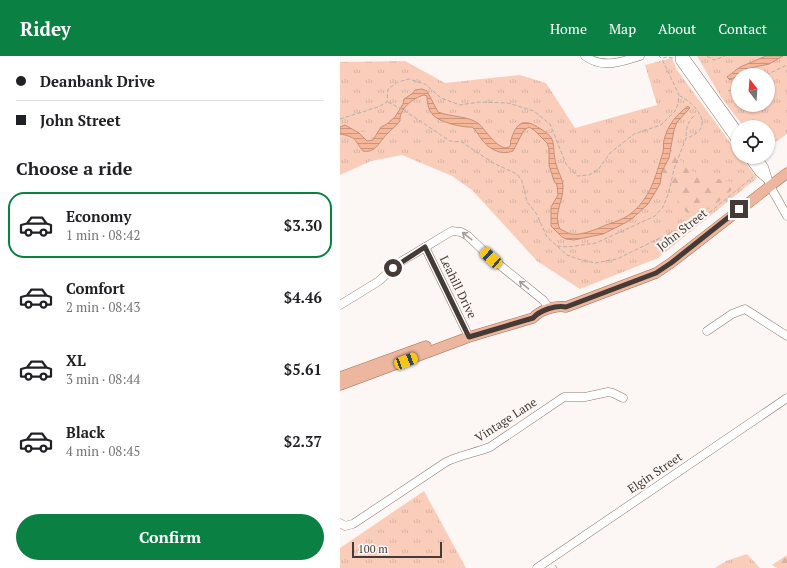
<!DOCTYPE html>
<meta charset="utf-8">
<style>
:root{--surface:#fff;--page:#f2f2f2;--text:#202124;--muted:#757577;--line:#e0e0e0;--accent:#0b8043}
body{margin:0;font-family:"PT Serif",serif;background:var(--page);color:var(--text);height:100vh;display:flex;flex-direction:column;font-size:15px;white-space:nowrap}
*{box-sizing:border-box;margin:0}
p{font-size:13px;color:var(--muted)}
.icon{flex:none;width:22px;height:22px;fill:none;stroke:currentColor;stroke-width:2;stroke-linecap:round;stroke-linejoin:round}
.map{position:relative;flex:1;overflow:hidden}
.sheet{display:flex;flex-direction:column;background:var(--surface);width:340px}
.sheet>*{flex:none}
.top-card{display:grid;align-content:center;height:88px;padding:0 16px;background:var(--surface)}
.needle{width:26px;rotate:343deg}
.buttons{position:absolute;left:391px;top:12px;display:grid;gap:8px}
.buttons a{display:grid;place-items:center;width:44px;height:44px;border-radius:50%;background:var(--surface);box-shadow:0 1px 3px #0004;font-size:20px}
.scale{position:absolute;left:12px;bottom:10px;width:90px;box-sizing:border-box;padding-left:4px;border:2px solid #453a35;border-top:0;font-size:11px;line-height:14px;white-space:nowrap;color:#453a35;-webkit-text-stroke:3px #fcf7f4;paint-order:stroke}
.end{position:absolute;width:18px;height:18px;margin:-9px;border:5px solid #453a35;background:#fff;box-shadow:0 0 0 2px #fff}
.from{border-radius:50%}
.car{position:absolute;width:12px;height:24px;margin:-12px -6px;border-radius:5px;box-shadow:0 0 3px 1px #0007;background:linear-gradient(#f5c518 24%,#345 0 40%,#f5c518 0 76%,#345 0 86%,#f5c518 0)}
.top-card b{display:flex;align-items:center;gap:14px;height:38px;font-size:15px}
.top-card b+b{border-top:1px solid var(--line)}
.top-card i{width:10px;height:10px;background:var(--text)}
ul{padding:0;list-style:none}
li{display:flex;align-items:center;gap:12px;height:66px;margin:0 8px 6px;padding:0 8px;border:2px solid transparent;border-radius:16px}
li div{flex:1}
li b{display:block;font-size:15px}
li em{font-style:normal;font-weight:800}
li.on{border-color:var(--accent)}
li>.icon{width:36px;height:36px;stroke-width:1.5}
h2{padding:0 16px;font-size:18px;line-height:48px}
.primary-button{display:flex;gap:8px;margin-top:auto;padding:8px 16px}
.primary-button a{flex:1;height:46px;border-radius:24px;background:var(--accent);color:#fff;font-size:16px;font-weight:800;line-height:46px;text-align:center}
header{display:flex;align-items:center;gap:24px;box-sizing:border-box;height:56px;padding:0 20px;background:var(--accent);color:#fff}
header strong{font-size:19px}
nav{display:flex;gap:22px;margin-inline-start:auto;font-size:14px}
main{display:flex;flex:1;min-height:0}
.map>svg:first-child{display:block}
.grass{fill:url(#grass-tufts);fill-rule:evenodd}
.forest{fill:url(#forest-firs)}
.wetland{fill:url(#wetland-marsh)}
.water{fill:url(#water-rules);stroke:#c2917b}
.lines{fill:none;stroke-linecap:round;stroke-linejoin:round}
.minor-casing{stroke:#8f766b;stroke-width:9}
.major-casing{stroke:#a96b50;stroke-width:11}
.path{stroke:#b6afab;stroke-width:1;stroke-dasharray:4 2;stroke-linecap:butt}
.minor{stroke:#fff;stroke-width:8}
.major{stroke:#ecb69f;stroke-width:10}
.oneway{stroke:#a29c9a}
.route{stroke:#453a35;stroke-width:5}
.labels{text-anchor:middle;stroke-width:4;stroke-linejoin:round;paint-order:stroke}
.street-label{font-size:12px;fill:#453a35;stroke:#fcf7f4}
</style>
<header>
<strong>Ridey</strong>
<nav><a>Home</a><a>Map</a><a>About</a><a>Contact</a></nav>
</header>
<main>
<section class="sheet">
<div class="top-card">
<b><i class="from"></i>Deanbank Drive</b>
<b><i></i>John Street</b>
</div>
<h2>Choose a ride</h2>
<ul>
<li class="on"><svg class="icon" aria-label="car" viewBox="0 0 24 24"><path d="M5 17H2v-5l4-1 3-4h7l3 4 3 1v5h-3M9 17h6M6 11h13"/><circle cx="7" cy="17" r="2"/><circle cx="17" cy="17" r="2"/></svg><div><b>Economy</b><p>1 min · 08:42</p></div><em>$3.30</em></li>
<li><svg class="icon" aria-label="car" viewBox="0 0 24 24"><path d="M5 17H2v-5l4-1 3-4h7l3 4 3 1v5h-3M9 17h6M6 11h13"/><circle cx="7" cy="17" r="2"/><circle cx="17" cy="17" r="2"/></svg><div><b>Comfort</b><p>2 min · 08:43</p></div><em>$4.46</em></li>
<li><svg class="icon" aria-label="car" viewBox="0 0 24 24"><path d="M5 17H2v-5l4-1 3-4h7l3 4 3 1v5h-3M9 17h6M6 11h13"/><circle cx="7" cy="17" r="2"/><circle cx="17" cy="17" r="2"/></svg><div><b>XL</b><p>3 min · 08:44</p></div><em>$5.61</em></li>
<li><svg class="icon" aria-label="car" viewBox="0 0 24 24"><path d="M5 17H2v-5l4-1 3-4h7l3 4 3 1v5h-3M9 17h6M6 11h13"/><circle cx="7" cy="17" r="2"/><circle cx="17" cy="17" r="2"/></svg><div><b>Black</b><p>4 min · 08:45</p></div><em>$2.37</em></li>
</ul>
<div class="primary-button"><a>Confirm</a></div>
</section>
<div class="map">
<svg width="447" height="512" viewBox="0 0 447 512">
<defs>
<pattern id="grass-tufts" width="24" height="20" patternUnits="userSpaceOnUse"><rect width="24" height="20" fill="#facdba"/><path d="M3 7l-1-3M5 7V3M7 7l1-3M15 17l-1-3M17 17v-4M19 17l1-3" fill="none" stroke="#d8b1a0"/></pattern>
<pattern id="forest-firs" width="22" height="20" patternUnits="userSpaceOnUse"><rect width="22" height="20" fill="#facdba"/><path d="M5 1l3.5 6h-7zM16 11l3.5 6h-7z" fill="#d8b1a0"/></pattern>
<pattern id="wetland-marsh" width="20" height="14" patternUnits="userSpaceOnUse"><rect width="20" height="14" fill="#facdba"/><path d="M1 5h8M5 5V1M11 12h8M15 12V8" fill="none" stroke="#d8b1a0"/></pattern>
<pattern id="water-rules" width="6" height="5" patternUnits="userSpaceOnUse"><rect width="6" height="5" fill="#f8b699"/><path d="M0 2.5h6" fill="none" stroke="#cb957e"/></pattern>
</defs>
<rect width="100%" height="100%" fill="#fcf7f4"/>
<g class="grass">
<path d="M357 0H447V78L428 91V71H404L381 41ZM398 19H428V49H398Z"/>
<path d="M332 2 337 14 398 97V101H401L417 122 318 202 240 233 197 205 132 134 112 120 62 99 31 105 0 119V6L65 5 105 27 180 19 206 27 235 72 317 49 305 9Z"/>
<path d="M84 435 126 512H0V492Z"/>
<path d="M407 498 420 512H375L386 505Z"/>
</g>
<g class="forest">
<path d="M331 95 351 115 397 128C388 139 369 156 355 158 352 159 348 157 346 156L325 126 316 105Z"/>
<path d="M447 499V512H437L432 509Z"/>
</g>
<path class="wetland" d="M5 69 23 74 35 81 33 84 28 85 16 75 10 73Z"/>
<g class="water">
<path d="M426 0H443L429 8 406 13 403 17 390 24 387 21 400 11Z"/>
<path d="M82 33 87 35 98 56C110 61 130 60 139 68 144 72 161 99 170 90 171 89 170 86 171 84 173 77 176 70 182 67 189 66 193 68 199 72 219 83 211 89 216 108 218 116 223 123 223 131 223 146 213 159 220 173 223 174 227 177 231 178 241 180 257 173 266 169 274 166 282 164 289 159 311 142 315 122 323 96 324 92 323 88 324 84 328 69 336 59 348 50L350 52 337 66 334 74 329 102 322 115 320 128 316 135 308 148 293 162 287 166 263 178 234 184 226 183 222 181 211 170V151L218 139 217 129 214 125 209 109V92L207 87 194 74 189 71 184 74 173 95C160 100 147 92 140 81 137 77 136 74 132 71 123 72 99 66 93 59 88 53 87 47 87 40L84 39C73 42 59 53 60 65 56 70 52 73 48 77 40 84 36 98 23 95 14 84 17 81 0 78V71L5 69 19 77 27 85 33 84 41 71 47 68 55 61 63 48 64 43 73 37 75 34Z"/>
</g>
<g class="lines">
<g class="minor-casing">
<g id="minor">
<path d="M245 0C262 13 282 6 300 0"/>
<path d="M340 0V5L345 12 398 87"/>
<path d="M344 0 398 75"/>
<path d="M408 101 419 116 427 123"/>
<path d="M417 101 424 111 430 130 447 160"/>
<path d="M85 191 129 281"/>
<path d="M0 249 39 225 53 212 62 205 112 175 121 176 128 180 151 202 203 244 210 253"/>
<path d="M367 275 392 258 405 253 447 280"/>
<path d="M0 467 5 470 13 468 106 406C120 399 135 397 150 391L224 341H245L268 336 273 337 283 342"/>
<path d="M197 512 447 342"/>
</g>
</g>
<g class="major-casing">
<g id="major">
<path d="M0 321 86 290"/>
<path d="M0 329 129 281 193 262C200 254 216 249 226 251L316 217 331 207 447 117"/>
</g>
</g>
<g class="path">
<path d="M367 0 374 4 385 0"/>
<path d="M323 2 327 1 333 2"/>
<path d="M426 19 447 9"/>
<path d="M388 35 398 32"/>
<path d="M48 46 65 55 110 85 122 86 153 107 177 118 182 125 187 146 196 157 207 181 227 199 238 203 255 207 277 203 365 160 413 121"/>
<path d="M0 63 38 51 47 46 48 33 58 26 69 23 85 28 101 42 120 49 139 46 168 47 194 55 210 68 226 108 237 120 249 119 258 114 270 97 294 78 321 69 335 55 338 48 339 39 322 3 319 0"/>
<path d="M346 80C346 72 348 65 354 60"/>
<path d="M217 190 228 191 256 187 315 160 323 151 329 136 334 113 346 82C350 81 352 80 355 78 373 67 353 46 340 40"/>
<path d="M215 509 217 512"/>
</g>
<use href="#minor" class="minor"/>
<use href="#major" class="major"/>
</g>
<defs><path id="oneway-shaft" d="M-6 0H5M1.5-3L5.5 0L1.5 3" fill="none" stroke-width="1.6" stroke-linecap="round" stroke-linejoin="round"/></defs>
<g class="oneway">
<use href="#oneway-shaft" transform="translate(127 180) rotate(-142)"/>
<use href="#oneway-shaft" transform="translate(184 229) rotate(-140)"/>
</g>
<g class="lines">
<path class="route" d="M53 212 85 191 129 281 193 262C200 254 216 249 226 251L316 217 331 207 399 153"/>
</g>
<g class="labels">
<g class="street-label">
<text transform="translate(342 174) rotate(-38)" y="4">John Street</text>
<text transform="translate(118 231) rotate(64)" y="4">Leahill Drive</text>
<text transform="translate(166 364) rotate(-33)" y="4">Vintage Lane</text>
<text transform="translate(315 417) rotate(-34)" y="4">Elgin Street</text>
</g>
</g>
</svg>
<div class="buttons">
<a><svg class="needle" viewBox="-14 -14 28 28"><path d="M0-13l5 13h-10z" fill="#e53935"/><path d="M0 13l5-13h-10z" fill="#757577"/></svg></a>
<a><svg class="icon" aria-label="locate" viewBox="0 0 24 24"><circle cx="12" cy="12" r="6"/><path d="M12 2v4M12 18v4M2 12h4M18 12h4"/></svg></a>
</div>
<div class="scale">100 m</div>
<i class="end from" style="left:53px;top:212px"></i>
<i class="end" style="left:399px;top:153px"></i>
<i class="car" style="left:151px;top:202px;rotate:312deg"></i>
<i class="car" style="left:66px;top:305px;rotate:69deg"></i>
</div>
</main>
